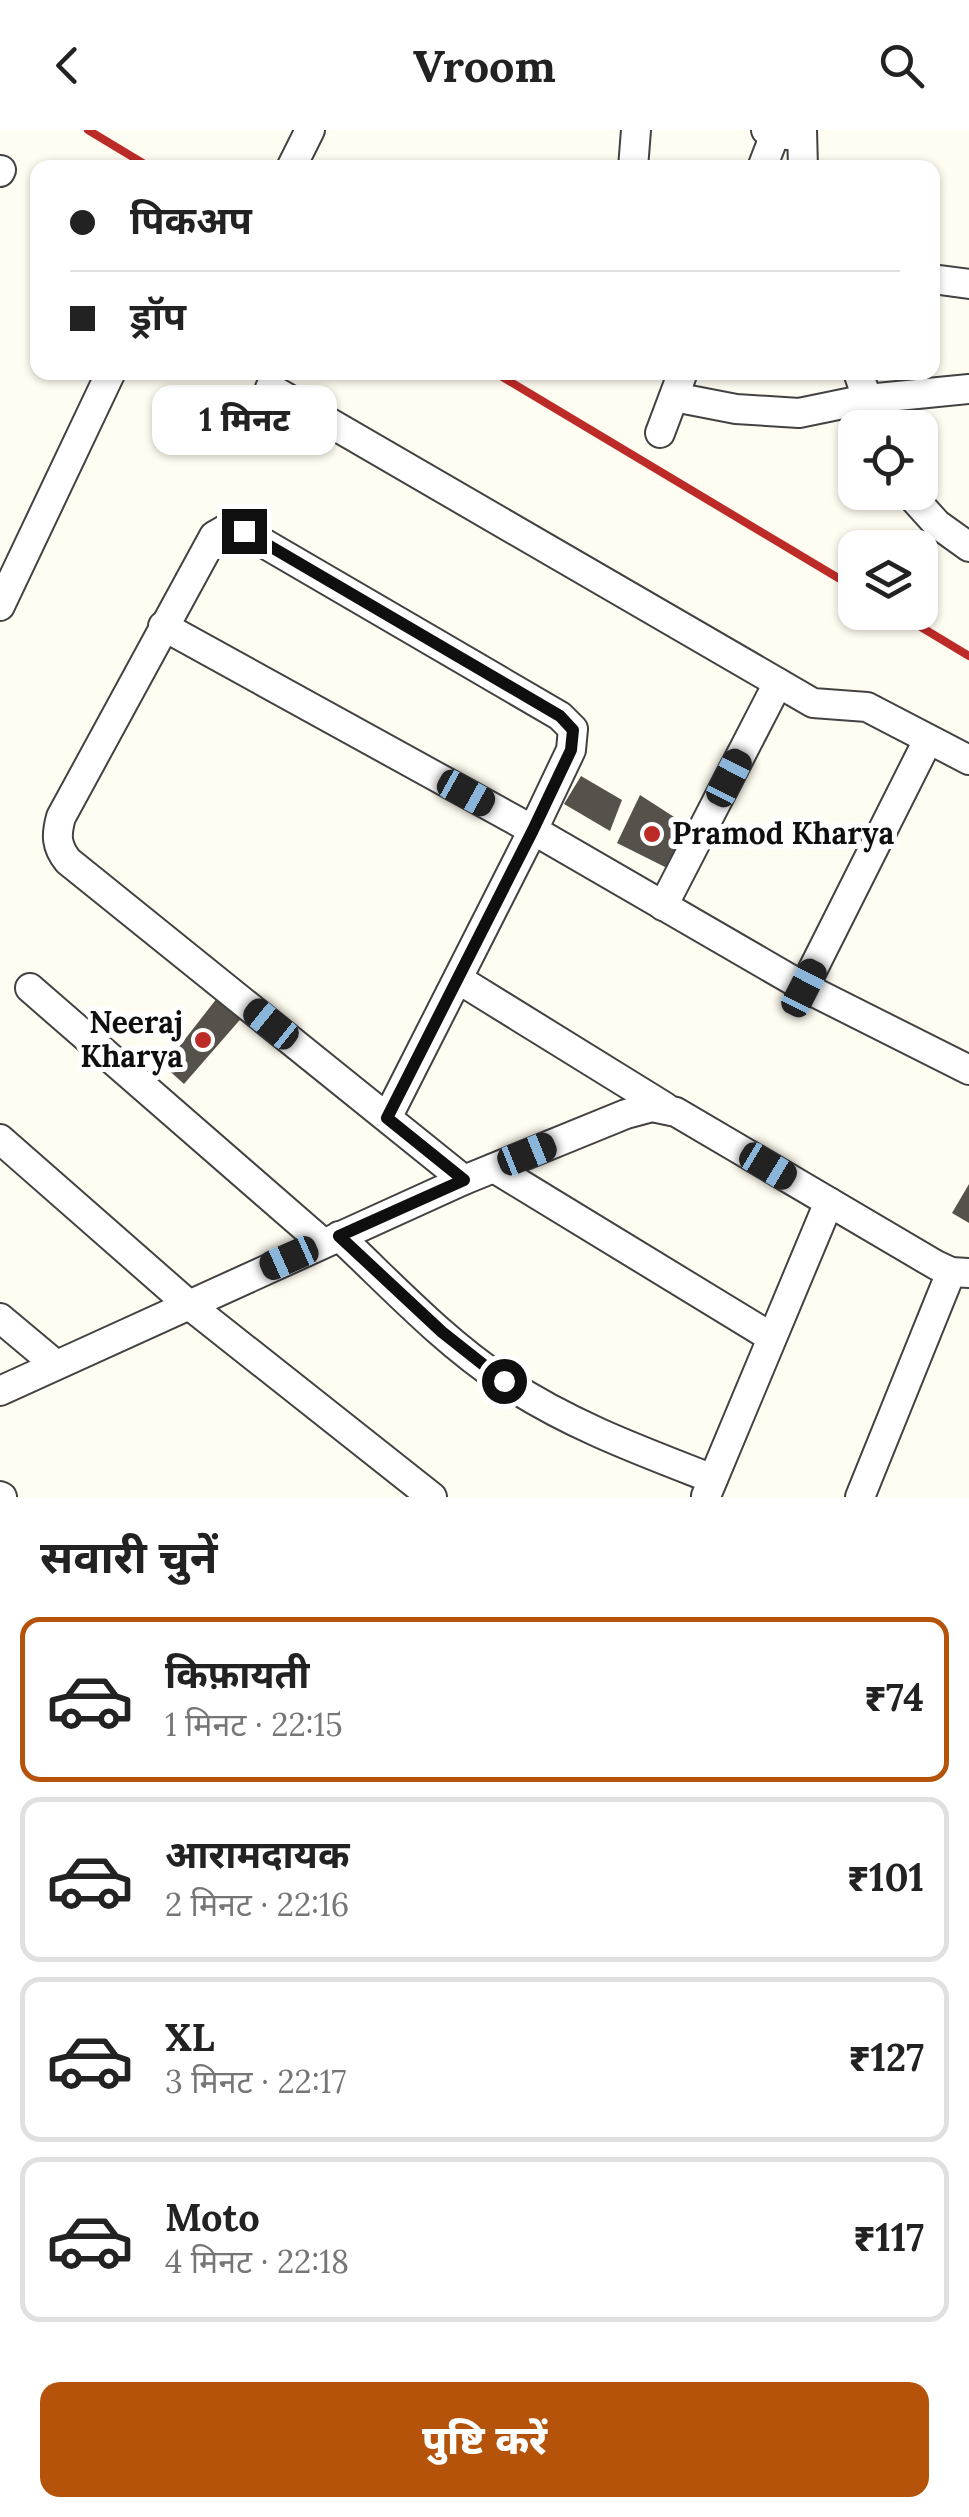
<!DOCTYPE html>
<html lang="hi">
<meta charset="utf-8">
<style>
:root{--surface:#fff;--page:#f6f6f6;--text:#222;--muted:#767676;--line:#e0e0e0;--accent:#b45309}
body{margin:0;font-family:Lora,"Noto Sans Devanagari",serif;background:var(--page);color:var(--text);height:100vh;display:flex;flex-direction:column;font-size:38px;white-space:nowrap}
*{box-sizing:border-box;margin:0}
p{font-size:32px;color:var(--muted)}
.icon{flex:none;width:55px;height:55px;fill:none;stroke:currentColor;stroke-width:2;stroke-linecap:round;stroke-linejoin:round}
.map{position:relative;height:1367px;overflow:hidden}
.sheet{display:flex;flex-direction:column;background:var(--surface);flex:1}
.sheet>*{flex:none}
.hud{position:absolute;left:30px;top:30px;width:910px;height:220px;border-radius:20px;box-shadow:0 2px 8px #0004;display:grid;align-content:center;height:220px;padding:0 40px;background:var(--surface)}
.fabs{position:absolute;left:838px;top:280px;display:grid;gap:20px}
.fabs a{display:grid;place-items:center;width:100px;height:100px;border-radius:20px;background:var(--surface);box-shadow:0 2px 8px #0004;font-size:50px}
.end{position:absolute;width:45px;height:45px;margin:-22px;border:12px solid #0f0f0f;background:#fff;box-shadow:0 0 0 5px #fff}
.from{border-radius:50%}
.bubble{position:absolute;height:70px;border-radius:20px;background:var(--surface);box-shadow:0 2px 8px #0004;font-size:32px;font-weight:800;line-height:70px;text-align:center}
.car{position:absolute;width:30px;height:60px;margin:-30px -15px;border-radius:12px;box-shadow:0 0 8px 2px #0007;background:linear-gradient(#222 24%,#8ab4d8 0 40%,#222 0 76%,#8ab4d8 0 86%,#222 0)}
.hud b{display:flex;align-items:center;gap:35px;height:95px;font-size:38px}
.hud b+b{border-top:2px solid var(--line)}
.hud i{width:25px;height:25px;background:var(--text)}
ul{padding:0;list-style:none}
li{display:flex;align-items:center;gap:30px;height:165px;margin:0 20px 15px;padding:0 20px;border:5px solid var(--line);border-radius:20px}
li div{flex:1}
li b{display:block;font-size:38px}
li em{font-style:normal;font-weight:800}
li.on{border-color:var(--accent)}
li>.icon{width:90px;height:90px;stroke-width:1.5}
h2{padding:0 40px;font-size:45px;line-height:120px}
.button{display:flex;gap:20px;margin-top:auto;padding:20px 40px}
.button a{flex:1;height:115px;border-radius:20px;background:var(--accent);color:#fff;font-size:40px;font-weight:800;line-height:115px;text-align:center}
header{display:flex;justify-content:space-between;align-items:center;height:130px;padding:0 40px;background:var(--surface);font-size:45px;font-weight:800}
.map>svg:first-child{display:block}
.building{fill:#57514b}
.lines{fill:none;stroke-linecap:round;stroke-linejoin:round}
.minor-casing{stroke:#424242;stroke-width:32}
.minor{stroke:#fff;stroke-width:28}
.rail{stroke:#bd2b28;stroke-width:8}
.route{stroke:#0f0f0f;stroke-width:12}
.poi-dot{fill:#bd2b28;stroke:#fff;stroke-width:4}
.labels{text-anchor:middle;stroke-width:10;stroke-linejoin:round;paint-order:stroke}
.poi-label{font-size:30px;font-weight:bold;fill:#0f0f0f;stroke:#fff;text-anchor:start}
</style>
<header><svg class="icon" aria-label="back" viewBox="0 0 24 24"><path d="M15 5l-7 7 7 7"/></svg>Vroom<svg class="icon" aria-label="search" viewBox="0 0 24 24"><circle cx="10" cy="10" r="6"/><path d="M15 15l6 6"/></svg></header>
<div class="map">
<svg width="969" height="1367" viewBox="0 0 969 1367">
<rect width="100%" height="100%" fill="#fffdf1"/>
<g class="building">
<path d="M581 646 622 670 610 701 564 674Z"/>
<path d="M640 665 685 694 673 741 617 713Z"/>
<path d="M221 863 245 884 184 954 164 936Z"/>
<path d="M969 1054V1093L952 1083Z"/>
</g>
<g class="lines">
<g class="minor-casing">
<g id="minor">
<path d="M766 0 775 4 802 6"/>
<path d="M802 0 803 38"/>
<path d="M291 38 310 0"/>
<path d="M633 38 636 0"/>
<path d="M762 38 775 4"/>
<path d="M0 42 1 40"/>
<path d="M932 149 969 154"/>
<path d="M858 242 877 298"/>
<path d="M270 258 813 573 867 577 969 630"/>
<path d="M674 267 736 279 799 283 867 269 969 259"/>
<path d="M660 303 683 242"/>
<path d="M908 362 937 394 969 417"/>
<path d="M0 476 111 242"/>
<path d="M163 496 533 700 804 857 969 940"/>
<path d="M663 776 778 553"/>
<path d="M458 849 665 977"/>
<path d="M804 857 928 610"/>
<path d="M30 858 323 1113"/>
<path d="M387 988 533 700 571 620 573 599 560 586 243 401 228 398 214 406 61 687C56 705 56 716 68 731L464 1050"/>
<path d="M0 1009 188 1174 432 1367"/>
<path d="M494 1038 771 1207"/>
<path d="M339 1106C392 1156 444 1212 505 1252 570 1295 641 1321 713 1349"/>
<path d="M0 1188 55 1234"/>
<path d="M0 1261 464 1050 626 984 652 977 676 982 936 1135 951 1142 969 1143"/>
<path d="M0 1366 2 1367"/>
<path d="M706 1366 829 1072"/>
<path d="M860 1367 951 1142"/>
</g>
</g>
<use href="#minor" class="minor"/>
<g class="rail">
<path d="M88 0 151 38"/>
<path d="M494 242 855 458"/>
<path d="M896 482 969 526"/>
</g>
</g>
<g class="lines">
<path class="route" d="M244 401 560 586 573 600 571 620 533 700 387 988 464 1050 339 1106 442 1202 504 1251"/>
</g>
<g class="poi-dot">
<circle cx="652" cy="704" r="10"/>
<circle cx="203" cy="910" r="10"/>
</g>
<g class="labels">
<g class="poi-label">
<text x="672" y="714">Pramod Kharya</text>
<text x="183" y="903" text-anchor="end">Neeraj<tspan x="183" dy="34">Kharya</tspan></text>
</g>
</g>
</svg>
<div class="fabs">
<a><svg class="icon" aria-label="locate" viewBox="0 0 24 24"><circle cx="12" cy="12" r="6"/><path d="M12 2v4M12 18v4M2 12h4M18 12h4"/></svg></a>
<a><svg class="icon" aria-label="layers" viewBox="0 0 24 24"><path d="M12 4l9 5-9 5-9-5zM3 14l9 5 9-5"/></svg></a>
</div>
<i class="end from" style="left:504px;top:1251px"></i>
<i class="end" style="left:244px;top:401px"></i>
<div class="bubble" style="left:152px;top:255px;width:185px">1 मिनट</div>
<i class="car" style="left:729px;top:648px;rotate:27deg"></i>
<i class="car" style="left:466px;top:663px;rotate:119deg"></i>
<i class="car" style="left:804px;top:858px;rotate:27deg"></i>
<i class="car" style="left:271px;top:894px;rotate:309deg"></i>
<i class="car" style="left:527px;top:1024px;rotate:68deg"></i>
<i class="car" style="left:768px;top:1036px;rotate:121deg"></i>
<i class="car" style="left:289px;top:1128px;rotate:246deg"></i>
<div class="hud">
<b><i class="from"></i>पिकअप</b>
<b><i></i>ड्रॉप</b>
</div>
</div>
<section class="sheet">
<h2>सवारी चुनें</h2>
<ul>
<li class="on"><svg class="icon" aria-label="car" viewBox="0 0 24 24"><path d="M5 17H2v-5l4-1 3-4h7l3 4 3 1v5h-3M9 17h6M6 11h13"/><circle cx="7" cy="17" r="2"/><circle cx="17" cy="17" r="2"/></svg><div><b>किफ़ायती</b><p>1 मिनट · 22:15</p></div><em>₹74</em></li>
<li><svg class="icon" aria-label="car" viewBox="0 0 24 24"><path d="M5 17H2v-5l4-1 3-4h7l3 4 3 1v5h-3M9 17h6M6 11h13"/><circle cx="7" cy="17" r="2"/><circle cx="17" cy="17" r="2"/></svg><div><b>आरामदायक</b><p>2 मिनट · 22:16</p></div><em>₹101</em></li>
<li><svg class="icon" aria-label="car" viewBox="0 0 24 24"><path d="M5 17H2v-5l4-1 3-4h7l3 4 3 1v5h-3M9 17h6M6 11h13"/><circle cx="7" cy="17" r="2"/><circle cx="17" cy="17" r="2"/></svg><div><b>XL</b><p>3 मिनट · 22:17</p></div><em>₹127</em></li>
<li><svg class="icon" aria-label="car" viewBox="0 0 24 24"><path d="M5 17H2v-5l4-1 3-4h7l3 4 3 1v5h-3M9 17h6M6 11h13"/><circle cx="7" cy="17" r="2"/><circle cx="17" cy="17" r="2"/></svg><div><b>Moto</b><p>4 मिनट · 22:18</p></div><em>₹117</em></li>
</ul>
<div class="button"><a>पुष्टि करें</a></div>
</section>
